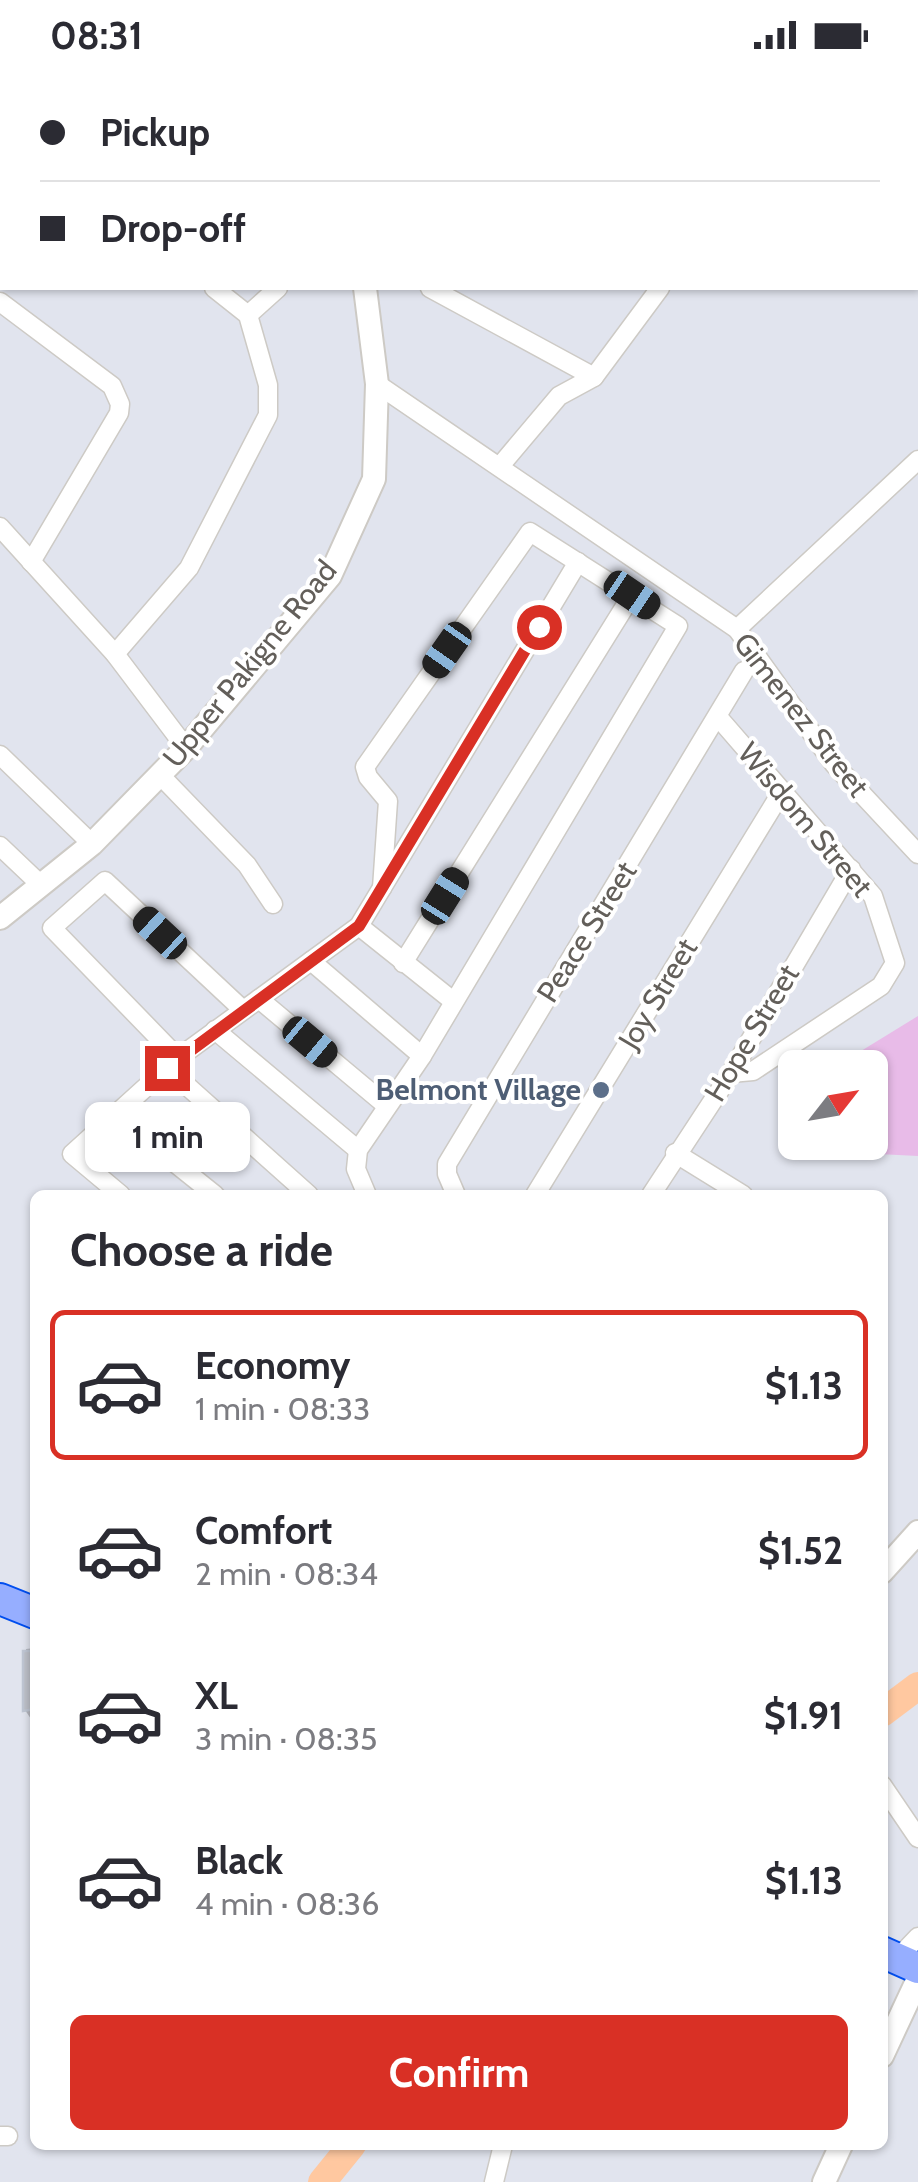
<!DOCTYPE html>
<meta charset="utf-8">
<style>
:root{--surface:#fff;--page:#f2f2f3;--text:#2b2b33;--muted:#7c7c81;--line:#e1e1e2;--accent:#d93025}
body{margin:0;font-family:Cabin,sans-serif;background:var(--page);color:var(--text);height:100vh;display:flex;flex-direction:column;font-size:38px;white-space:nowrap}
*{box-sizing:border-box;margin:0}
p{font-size:32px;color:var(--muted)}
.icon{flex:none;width:55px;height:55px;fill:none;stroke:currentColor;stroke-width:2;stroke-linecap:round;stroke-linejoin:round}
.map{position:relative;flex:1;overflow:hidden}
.details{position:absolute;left:30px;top:1120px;width:858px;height:960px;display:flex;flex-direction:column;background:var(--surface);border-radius:15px;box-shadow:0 2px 8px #0004}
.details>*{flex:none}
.top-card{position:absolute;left:0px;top:0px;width:920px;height:220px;box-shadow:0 2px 8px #0004;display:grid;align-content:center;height:220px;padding:0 40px;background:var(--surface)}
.needle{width:65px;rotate:59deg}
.buttons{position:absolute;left:778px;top:980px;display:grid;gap:20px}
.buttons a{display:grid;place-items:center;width:110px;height:110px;border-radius:15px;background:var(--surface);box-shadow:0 2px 8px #0004;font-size:50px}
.end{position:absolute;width:45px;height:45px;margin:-22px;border:12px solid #d93025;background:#fff;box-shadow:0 0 0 5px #fff}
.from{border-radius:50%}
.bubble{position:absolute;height:70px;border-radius:15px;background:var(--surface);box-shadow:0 2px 8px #0004;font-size:32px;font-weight:700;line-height:70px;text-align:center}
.car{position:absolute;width:30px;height:60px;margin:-30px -15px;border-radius:12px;box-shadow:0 0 8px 2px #0007;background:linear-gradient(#222 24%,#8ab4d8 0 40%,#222 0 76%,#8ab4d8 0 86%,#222 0)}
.top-card b{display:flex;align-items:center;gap:35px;height:95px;font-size:38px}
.top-card b+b{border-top:2px solid var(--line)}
.top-card i{width:25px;height:25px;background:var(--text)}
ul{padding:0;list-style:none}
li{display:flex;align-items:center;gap:30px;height:150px;margin:0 20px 15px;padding:0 20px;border:5px solid transparent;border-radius:15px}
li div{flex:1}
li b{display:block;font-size:38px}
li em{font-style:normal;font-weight:700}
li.on{border-color:var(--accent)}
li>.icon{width:90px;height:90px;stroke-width:1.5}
h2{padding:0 40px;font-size:45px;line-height:120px}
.button{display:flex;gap:20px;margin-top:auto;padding:20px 40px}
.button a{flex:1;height:115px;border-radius:15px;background:var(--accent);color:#fff;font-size:40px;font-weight:700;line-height:115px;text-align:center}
.status{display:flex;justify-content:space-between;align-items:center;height:70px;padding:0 50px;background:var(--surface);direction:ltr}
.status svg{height:28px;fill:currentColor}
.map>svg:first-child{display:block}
.green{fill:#e8bbe8}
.shadow{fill:#0003}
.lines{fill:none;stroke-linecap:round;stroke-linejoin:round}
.river{stroke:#ffc8a0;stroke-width:28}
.building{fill:#bec1c9;stroke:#bfc6d3;stroke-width:2.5}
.minor-casing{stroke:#cdcac5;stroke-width:21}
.tertiary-casing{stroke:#cdcac5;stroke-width:26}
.trunk-casing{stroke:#004eef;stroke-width:34}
.minor{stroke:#fff;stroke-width:18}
.tertiary{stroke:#fff;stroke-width:22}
.trunk{stroke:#96aeff;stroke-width:30}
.route{stroke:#d93025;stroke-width:12}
.service-dot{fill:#5c6f8a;stroke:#fff;stroke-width:4}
.labels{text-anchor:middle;stroke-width:8;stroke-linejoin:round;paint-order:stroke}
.street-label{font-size:30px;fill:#635f5a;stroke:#fff}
.service-label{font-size:30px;font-weight:bold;fill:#4e5e75;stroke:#fff;text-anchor:end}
</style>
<div class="status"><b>08:31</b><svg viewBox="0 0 49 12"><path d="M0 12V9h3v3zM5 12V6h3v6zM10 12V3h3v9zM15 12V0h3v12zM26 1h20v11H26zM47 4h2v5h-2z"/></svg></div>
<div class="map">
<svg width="918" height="2112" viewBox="0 0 918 2112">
<rect width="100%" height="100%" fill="#e1e4ee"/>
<path class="green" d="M918 946V1086L878 1084 844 1073 870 1072V998L835 997Z"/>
<path class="shadow" d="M35 1578V1648L31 1649 25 1640 26 1579Z"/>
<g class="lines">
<g class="river">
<path d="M882 1643 918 1616"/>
<path d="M322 2112 352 2075"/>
</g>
</g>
<path class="building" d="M23 1581H35V1639L23 1641Z"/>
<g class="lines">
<g class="minor-casing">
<g id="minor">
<path d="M84 0 88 2"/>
<path d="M150 0 154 2"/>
<path d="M619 2 620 0"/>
<path d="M679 2 680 0"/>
<path d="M738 2 739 0"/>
<path d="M0 53 2 54"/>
<path d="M0 178 2 175"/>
<path d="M430 218 594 307"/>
<path d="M0 232 112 316 120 334 119 343 31 492"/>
<path d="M248 245 278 218"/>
<path d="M377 314 737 559 834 694 918 784"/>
<path d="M500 396 559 326 594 307 660 218"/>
<path d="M0 457 115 584 186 678"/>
<path d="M737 559 918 390"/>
<path d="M115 584 189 498 268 345V315L248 245 214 218"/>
<path d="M718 647 873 826 895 893 881 916 753 1001 731 1003"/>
<path d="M0 685 92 774"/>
<path d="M160 705 247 795 273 834"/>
<path d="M0 776 41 815"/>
<path d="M359 856 453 931"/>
<path d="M311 891 422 986"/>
<path d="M403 893 632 525"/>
<path d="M259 929 387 1036"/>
<path d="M215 960 358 1080"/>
<path d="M178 988 52 858 105 811 243 940"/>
<path d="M167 998 309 1125"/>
<path d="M115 1045 215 1125"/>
<path d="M675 1083 743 1125"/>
<path d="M121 1125 72 1084 178 988 359 856 578 492"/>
<path d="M367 1125 356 1099 358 1080 422 986 678 556 530 462 365 697 368 707 388 731 382 818"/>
<path d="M456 1125 447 1104V1094L744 601"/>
<path d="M535 1125 781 723"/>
<path d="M651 1125 731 1003 851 799"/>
<path d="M882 1715 918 1768"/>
<path d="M898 1888 918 1867"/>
<path d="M0 2066H8"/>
<path d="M494 2112 503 2075"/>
</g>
</g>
<g class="tertiary-casing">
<g id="tertiary">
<path d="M375 2 376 0"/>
<path d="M0 848 92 774 186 678 330 506 374 409 377 314 365 218"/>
<path d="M882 1502 918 1462"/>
<path d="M882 1986 918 1909"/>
<path d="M824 2112 841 2075"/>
</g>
</g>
<g class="trunk-casing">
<g id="trunk">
<path d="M0 1529 35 1543"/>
<path d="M882 1882 918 1898"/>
</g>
</g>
<use href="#minor" class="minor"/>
<use href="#tertiary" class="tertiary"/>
<use href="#trunk" class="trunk"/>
</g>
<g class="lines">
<path class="route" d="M167 998 359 856 539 557"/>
</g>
<circle class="service-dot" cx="601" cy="1020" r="10"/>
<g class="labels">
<g class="street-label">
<text transform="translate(250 594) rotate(-51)" y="10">Upper Pakigne Road</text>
<text transform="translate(801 645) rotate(52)" y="10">Gimenez Street</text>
<text transform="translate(805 750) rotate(50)" y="10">Wisdom Street</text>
<text transform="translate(587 862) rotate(-58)" y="10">Peace Street</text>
<text transform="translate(658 924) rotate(-59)" y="10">Joy Street</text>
<text transform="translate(752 963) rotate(-59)" y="10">Hope Street</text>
</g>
<g class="service-label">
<text x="581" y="1030">Belmont Village</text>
</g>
</g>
</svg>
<div class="buttons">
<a><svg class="needle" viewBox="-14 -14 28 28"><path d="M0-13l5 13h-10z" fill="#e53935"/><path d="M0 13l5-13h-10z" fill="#7c7c81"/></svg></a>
</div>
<i class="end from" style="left:539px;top:557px"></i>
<i class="end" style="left:167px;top:998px"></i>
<div class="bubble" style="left:85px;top:1032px;width:165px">1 min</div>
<i class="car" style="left:632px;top:525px;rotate:124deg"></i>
<i class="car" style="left:447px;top:580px;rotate:215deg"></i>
<i class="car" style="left:445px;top:826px;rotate:32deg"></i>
<i class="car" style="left:160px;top:863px;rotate:313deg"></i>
<i class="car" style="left:310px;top:972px;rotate:130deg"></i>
<div class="top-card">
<b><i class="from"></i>Pickup</b>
<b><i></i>Drop-off</b>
</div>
<section class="details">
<h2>Choose a ride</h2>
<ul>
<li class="on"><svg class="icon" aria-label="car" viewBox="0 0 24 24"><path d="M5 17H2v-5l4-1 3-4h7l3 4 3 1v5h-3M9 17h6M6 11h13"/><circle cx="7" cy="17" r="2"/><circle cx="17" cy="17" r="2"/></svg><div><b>Economy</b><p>1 min · 08:33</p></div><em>$1.13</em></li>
<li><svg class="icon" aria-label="car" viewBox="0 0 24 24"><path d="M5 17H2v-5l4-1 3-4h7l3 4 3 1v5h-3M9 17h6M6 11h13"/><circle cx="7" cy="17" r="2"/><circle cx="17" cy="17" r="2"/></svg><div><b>Comfort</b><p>2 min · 08:34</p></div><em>$1.52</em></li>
<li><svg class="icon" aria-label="car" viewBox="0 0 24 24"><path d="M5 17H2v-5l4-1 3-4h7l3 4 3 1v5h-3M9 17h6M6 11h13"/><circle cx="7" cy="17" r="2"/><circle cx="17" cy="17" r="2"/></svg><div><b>XL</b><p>3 min · 08:35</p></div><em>$1.91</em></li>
<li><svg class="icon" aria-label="car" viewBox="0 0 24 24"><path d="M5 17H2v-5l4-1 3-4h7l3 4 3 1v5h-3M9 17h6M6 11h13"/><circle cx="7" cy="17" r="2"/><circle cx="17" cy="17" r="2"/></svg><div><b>Black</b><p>4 min · 08:36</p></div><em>$1.13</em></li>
</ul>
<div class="button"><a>Confirm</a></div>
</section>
</div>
